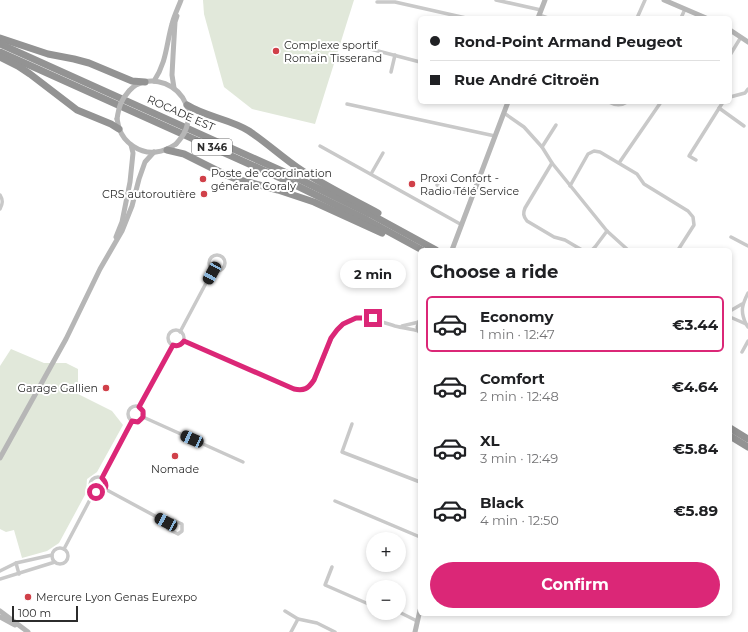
<!DOCTYPE html>
<meta charset="utf-8">
<style>
:root{--surface:#fff;--page:#f2f2f2;--text:#202124;--muted:#757577;--line:#e0e0e0;--accent:#db2777}
body{margin:0;font-family:Montserrat,sans-serif;background:var(--page);color:var(--text);height:100vh;display:flex;flex-direction:column;font-size:15px;white-space:nowrap}
*{box-sizing:border-box;margin:0}
p{font-size:13px;color:var(--muted)}
.icon{flex:none;width:22px;height:22px;fill:none;stroke:currentColor;stroke-width:2;stroke-linecap:round;stroke-linejoin:round}
.map{position:relative;flex:1;overflow:hidden}
.details{position:absolute;left:418px;top:248px;width:314px;height:368px;display:flex;flex-direction:column;background:var(--surface);border-radius:6px;box-shadow:0 2px 6px #0003}
.details>*{flex:none}
.guide{position:absolute;left:418px;top:16px;width:314px;height:88px;border-radius:6px;box-shadow:0 2px 6px #0003;display:grid;align-content:center;height:88px;padding:0 12px;background:var(--surface)}
.tools{position:absolute;left:366px;top:532px;display:grid;gap:8px}
.tools a{display:grid;place-items:center;width:40px;height:40px;border-radius:50%;background:var(--surface);box-shadow:0 2px 6px #0003;font-size:20px}
.scale{position:absolute;left:12px;bottom:10px;width:66px;box-sizing:border-box;padding-left:4px;border:2px solid #2c2c2c;border-top:0;font-size:11px;line-height:14px;white-space:nowrap;color:#2c2c2c;-webkit-text-stroke:3px #fff;paint-order:stroke}
.end{position:absolute;width:18px;height:18px;margin:-9px;border:5px solid #db2777;background:#fff;box-shadow:0 0 0 2px #fff}
.from{border-radius:50%}
.bubble{position:absolute;height:28px;border-radius:14px;background:var(--surface);box-shadow:0 2px 6px #0003;font-size:13px;font-weight:700;line-height:28px;text-align:center}
.car{position:absolute;width:12px;height:24px;margin:-12px -6px;border-radius:5px;box-shadow:0 0 3px 1px #0007;background:linear-gradient(#222 24%,#8ab4d8 0 40%,#222 0 76%,#8ab4d8 0 86%,#222 0)}
.guide b{display:flex;align-items:center;gap:14px;height:38px;font-size:15px}
.guide b+b{border-top:1px solid var(--line)}
.guide i{width:10px;height:10px;background:var(--text)}
ul{padding:0;list-style:none}
li{display:flex;align-items:center;gap:12px;height:56px;margin:0 8px 6px;padding:0 4px;border:2px solid transparent;border-radius:6px}
li div{flex:1}
li b{display:block;font-size:15px}
li em{font-style:normal;font-weight:700}
li.current{border-color:var(--accent)}
li>.icon{width:36px;height:36px;stroke-width:1.5}
h2{padding:0 12px;font-size:18px;line-height:48px}
.primary-button{display:flex;gap:8px;margin-top:auto;padding:8px 12px}
.primary-button a{flex:1;height:46px;border-radius:24px;background:var(--accent);color:#fff;font-size:16px;font-weight:700;line-height:46px;text-align:center}
.map>svg:first-child{display:block}
.green{fill:#e1e8da}
.lines{fill:none;stroke-linecap:round;stroke-linejoin:round}
.street{stroke:#c9c9c9;stroke-width:3.5}
.secondary{stroke:#b6b6b6;stroke-width:5}
.highway{stroke:#939393;stroke-width:7}
.secondary-bridge{stroke:#b6b6b6;stroke-width:5}
.route{stroke:#db2777;stroke-width:5}
.poi-dot{fill:#d04049;stroke:#fff;stroke-width:1.5}
.labels{text-anchor:middle;stroke-width:4;stroke-linejoin:round;paint-order:stroke}
.shield{fill:#fff;stroke:#6b6b6b;stroke-width:1}
.shield-label{font-size:10px;font-weight:bold;fill:#2c2c2c}
.poi-label{font-size:11px;fill:#2c2c2c;stroke:#fff;text-anchor:start}
.street-label{font-size:11px;fill:#2c2c2c;stroke:#fff}
</style>
<div class="map">
<svg width="748" height="632" viewBox="0 0 748 632">
<rect width="100%" height="100%" fill="#fff"/>
<g class="green">
<path d="M203 0H354L315 124 252 109 224 87 204 14Z"/>
<path d="M11 349 44 363H66L78 369V394L112 411 123 425 97 472 87 479 86 493 59 543 47 551 22 558 14 530 6 532 0 529V366Z"/>
</g>
<g class="lines">
<g class="street">
<path d="M496 0 541 10"/>
<path d="M377 2H395L466 18"/>
<path d="M539 15 548 18"/>
<path d="M637 18 645 0"/>
<path d="M681 18 685 9"/>
<path d="M359 46 420 62"/>
<path d="M730 55 741 37"/>
<path d="M391 72 395 55"/>
<path d="M730 97 745 93 748 89"/>
<path d="M609 102C616 106 621 106 627 102"/>
<path d="M347 104 495 136"/>
<path d="M719 108 744 126"/>
<path d="M504 113 524 127 542 147 552 163 607 231 628 250"/>
<path d="M320 146 462 225"/>
<path d="M542 147 556 125"/>
<path d="M696 160 689 156 723 102"/>
<path d="M552 163 525 208C523 213 523 216 527 221L554 237 565 240 582 250"/>
<path d="M619 163 661 102"/>
<path d="M371 174 383 153"/>
<path d="M437 185C443 189 448 193 455 192 465 191 461 186 474 191"/>
<path d="M570 186 588 154 594 151 600 152 637 174 644 184 688 211 693 217 694 225 678 250"/>
<path d="M0 195C3 200 3 203 0 209"/>
<path d="M731 237 748 246"/>
<path d="M592 250 595 247 607 231"/>
<circle cx="217" cy="263" r="8"/>
<path d="M730 311 742 304"/>
<path d="M730 317 746 324 748 327"/>
<path d="M746 324C740 311 742 305 748 293"/>
<path d="M402 326 419 322"/>
<circle cx="176" cy="338" r="8"/>
<path d="M180 332 213 270"/>
<path d="M184 341 294 389C304 391 308 389 314 381 318 371 322 361 326 352 329 344 332 336 337 329 354 310 375 320 395 326 403 328 411 329 419 331"/>
<path d="M742 352 748 341"/>
<circle cx="136" cy="414" r="8"/>
<path d="M139 407 173 345"/>
<path d="M143 417 243 462"/>
<path d="M352 424 342 452 420 482"/>
<circle cx="98" cy="485" r="8"/>
<path d="M102 478 132 421"/>
<path d="M105 489 168 523V529L178 534 182 531V524L173 520 168 523"/>
<path d="M335 501 420 537"/>
<circle cx="60" cy="556" r="8"/>
<path d="M64 549 94 492"/>
<path d="M16 563 19 574"/>
<path d="M332 567 325 585 373 606"/>
<path d="M0 571 16 563 52 555"/>
<path d="M0 579 55 562"/>
<path d="M285 611 298 619 317 623 335 632"/>
<path d="M399 612 417 621"/>
<path d="M291 632 298 619"/>
</g>
<g class="secondary">
<path d="M664 0 706 18"/>
<path d="M538 18 545 0"/>
<path d="M730 30 748 42"/>
<path d="M154 81C167 61 166 45 172 24 174 16 178 8 181 0"/>
<path d="M174 88 172 75 173 56 175 22 177 16"/>
<path d="M129 91C131 89 134 86 136 85 155 75 178 85 186 104 188 107 188 112 189 116"/>
<path d="M117 119C118 122 118 125 119 128 124 143 140 154 156 152 164 151 170 148 176 144"/>
<path d="M116 237 122 222 130 182 133 153 131 145"/>
<path d="M452 250 508 102"/>
<path d="M420 321 418 327 420 332"/>
<path d="M0 458 66 339 100 269 122 231 132 206 139 179 145 162 154 152"/>
<path d="M0 611 28 632"/>
<path d="M0 617 15 625"/>
<path d="M415 632 420 610"/>
</g>
<g class="highway">
<path d="M0 38 48 54 74 59 89 63 132 81 145 82"/>
<path d="M0 44 291 175 370 214 436 250"/>
<path d="M0 52 287 181 367 220 422 250"/>
<path d="M0 57 18 66 30 74 77 110 111 124 119 129"/>
<path d="M187 105C206 117 230 119 249 131 267 143 283 158 301 170 325 186 352 199 378 213"/>
<path d="M167 150 184 154 224 174 236 179 278 190 314 202 382 233"/>
<path d="M730 428 748 439"/>
<path d="M730 436 748 447"/>
</g>
<g class="secondary-bridge">
<path d="M117 119C119 106 121 100 129 91"/>
<path d="M176 144C185 134 187 129 189 116"/>
</g>
</g>
<g class="lines">
<path class="route" d="M96 492C106 493 109 485 102 478L103 476 132 421 138 422 143 417V411L139 407 173 345C178 347 181 345 184 341L294 389C304 391 308 389 314 380L331 338 337 330 343 324 356 318H373"/>
</g>
<g class="poi-dot">
<circle cx="276" cy="51" r="4"/>
<circle cx="203" cy="179" r="4"/>
<circle cx="412" cy="184" r="4"/>
<circle cx="204" cy="194" r="4"/>
<circle cx="106" cy="388" r="4"/>
<circle cx="175" cy="456" r="4"/>
<circle cx="28" cy="597" r="4"/>
</g>
<g class="labels">
<rect class="shield" x="192" y="139" width="40" height="16" rx="3"/>
<g class="shield-label">
<text x="212" y="151">N 346</text>
</g>
<g class="poi-label">
<text x="284" y="49">Complexe sportif<tspan x="284" dy="13">Romain Tisserand</tspan></text>
<text x="211" y="177">Poste de coordination<tspan x="211" dy="13">générale Coraly</tspan></text>
<text x="420" y="182">Proxi Confort -<tspan x="420" dy="13">Radio Télé Service</tspan></text>
<text x="196" y="198" text-anchor="end">CRS autoroutière</text>
<text x="98" y="392" text-anchor="end">Garage Gallien</text>
<text x="175" y="473" text-anchor="middle">Nomade</text>
<text x="36" y="601">Mercure Lyon Genas Eurexpo</text>
</g>
<g class="street-label">
<text transform="translate(181 113) rotate(24)" y="4">ROCADE EST</text>
</g>
</g>
</svg>
<div class="tools">
<a>+</a>
<a>−</a>
</div>
<div class="scale">100 m</div>
<i class="end from" style="left:96px;top:492px"></i>
<i class="end" style="left:373px;top:318px"></i>
<div class="bubble" style="left:340px;top:260px;width:66px">2 min</div>
<i class="car" style="left:212px;top:273px;rotate:209deg"></i>
<i class="car" style="left:192px;top:439px;rotate:294deg"></i>
<i class="car" style="left:166px;top:522px;rotate:298deg"></i>
<div class="guide">
<b><i class="from"></i>Rond-Point Armand Peugeot</b>
<b><i></i>Rue André Citroën</b>
</div>
<section class="details">
<h2>Choose a ride</h2>
<ul>
<li class="current"><svg class="icon" aria-label="car" viewBox="0 0 24 24"><path d="M5 17H2v-5l4-1 3-4h7l3 4 3 1v5h-3M9 17h6M6 11h13"/><circle cx="7" cy="17" r="2"/><circle cx="17" cy="17" r="2"/></svg><div><b>Economy</b><p>1 min · 12:47</p></div><em>€3.44</em></li>
<li><svg class="icon" aria-label="car" viewBox="0 0 24 24"><path d="M5 17H2v-5l4-1 3-4h7l3 4 3 1v5h-3M9 17h6M6 11h13"/><circle cx="7" cy="17" r="2"/><circle cx="17" cy="17" r="2"/></svg><div><b>Comfort</b><p>2 min · 12:48</p></div><em>€4.64</em></li>
<li><svg class="icon" aria-label="car" viewBox="0 0 24 24"><path d="M5 17H2v-5l4-1 3-4h7l3 4 3 1v5h-3M9 17h6M6 11h13"/><circle cx="7" cy="17" r="2"/><circle cx="17" cy="17" r="2"/></svg><div><b>XL</b><p>3 min · 12:49</p></div><em>€5.84</em></li>
<li><svg class="icon" aria-label="car" viewBox="0 0 24 24"><path d="M5 17H2v-5l4-1 3-4h7l3 4 3 1v5h-3M9 17h6M6 11h13"/><circle cx="7" cy="17" r="2"/><circle cx="17" cy="17" r="2"/></svg><div><b>Black</b><p>4 min · 12:50</p></div><em>€5.89</em></li>
</ul>
<div class="primary-button"><a>Confirm</a></div>
</section>
</div>
